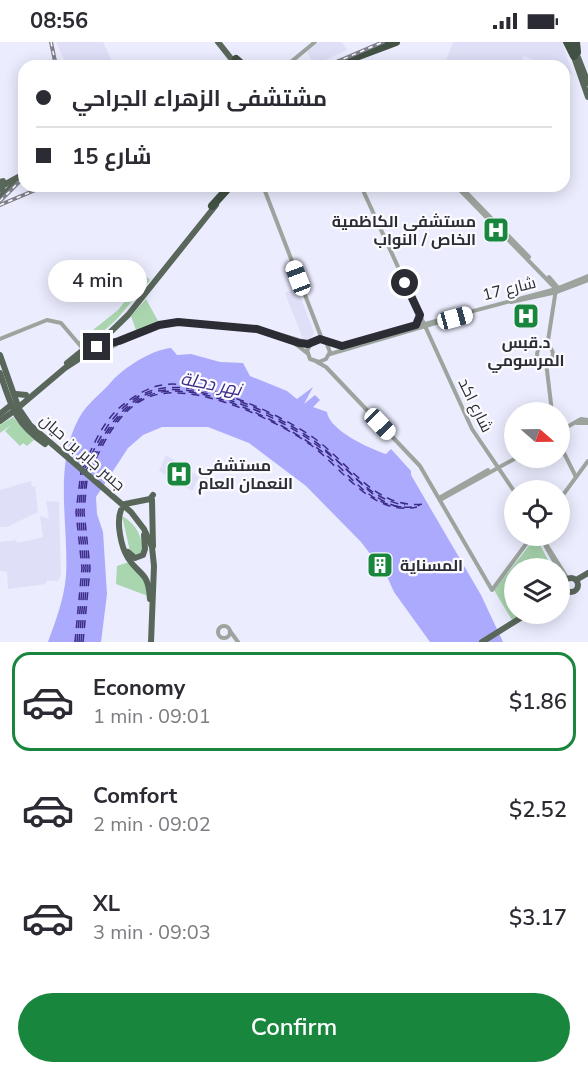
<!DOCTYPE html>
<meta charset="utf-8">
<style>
:root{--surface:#fff;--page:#f7f7f7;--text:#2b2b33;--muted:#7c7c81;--line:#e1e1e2;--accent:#19863e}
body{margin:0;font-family:"Nunito Sans",Cairo,sans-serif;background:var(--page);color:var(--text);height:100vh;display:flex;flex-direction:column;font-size:22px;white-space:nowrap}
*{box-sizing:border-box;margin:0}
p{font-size:20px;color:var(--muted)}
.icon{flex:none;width:33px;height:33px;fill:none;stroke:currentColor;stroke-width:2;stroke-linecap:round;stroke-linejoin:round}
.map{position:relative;height:600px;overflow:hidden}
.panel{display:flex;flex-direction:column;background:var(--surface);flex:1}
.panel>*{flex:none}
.hud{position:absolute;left:18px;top:18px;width:552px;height:132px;border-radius:18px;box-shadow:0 3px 15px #0003;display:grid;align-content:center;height:132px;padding:0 18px;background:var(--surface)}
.needle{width:39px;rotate:110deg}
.tools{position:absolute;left:504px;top:360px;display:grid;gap:12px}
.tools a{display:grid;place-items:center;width:66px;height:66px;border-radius:50%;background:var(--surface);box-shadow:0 3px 15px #0003;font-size:30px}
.end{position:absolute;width:27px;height:27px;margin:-14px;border:8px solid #2c2c35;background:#fff;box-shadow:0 0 0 3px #fff}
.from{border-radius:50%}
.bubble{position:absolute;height:42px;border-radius:21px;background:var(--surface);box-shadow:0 3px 15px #0003;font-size:20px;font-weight:600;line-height:42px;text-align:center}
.car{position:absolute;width:18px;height:36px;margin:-18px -9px;border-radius:8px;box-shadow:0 0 4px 2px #0007;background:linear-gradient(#fff 24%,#345 0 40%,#fff 0 76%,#345 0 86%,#fff 0)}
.hud b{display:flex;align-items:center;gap:21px;height:57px;font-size:22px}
.hud b+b{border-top:2px solid var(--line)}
.hud i{width:15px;height:15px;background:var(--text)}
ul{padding:10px 0 0;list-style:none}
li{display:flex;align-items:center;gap:18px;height:99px;margin:0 12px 9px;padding:0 6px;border:3px solid transparent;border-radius:18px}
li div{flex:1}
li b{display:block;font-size:22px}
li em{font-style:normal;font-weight:600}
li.active{border-color:var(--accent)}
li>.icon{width:54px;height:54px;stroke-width:1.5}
.button{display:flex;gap:12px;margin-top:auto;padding:12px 18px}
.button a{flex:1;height:69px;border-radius:36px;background:var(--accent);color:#fff;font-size:24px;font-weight:600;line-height:69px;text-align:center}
.status{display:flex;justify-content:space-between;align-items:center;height:42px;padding:0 30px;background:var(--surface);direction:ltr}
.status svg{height:16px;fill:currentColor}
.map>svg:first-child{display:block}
.built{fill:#dfe0f8}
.green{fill:#a9d5af}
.water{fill:#acaafc}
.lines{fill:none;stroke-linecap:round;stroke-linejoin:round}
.ferry{stroke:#3c2c89;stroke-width:1.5;stroke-dasharray:8 6;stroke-linecap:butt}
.minor{stroke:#9ca49d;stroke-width:4}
.major{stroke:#59675a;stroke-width:6}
.highway{stroke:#415143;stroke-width:8}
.rail-casing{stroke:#80808d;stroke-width:4}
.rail{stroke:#fafaff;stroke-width:1.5;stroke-dasharray:4.5;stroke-linecap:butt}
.route{stroke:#2c2c35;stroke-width:8}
.labels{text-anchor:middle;stroke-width:4.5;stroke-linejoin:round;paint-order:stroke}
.poi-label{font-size:16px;font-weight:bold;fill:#2c2c35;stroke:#fafaff;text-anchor:start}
.street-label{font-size:16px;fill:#2c2c35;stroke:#fafaff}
.water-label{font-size:18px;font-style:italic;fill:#3c2c89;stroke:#fafaff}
</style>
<div class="status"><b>08:56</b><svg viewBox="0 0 49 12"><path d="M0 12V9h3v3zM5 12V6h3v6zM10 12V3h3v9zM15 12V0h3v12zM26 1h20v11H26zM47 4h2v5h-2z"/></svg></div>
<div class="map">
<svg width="588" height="600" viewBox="0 0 588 600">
<rect width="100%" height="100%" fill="#ebecfe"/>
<g class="built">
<path d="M56 0H103L114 24H67Z"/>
<path d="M319 0H342L347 8 314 23 307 10Z"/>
<path d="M453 0H562L573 33 564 30V24H549L524 14 519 24H444Z"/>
<path d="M297 246 314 291 309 299 303 297 285 251Z"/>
<path d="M166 413 199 435 192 449 159 429Z"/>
<path d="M31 439 32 445 35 444 38 470 7 485H0V448Z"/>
<path d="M46 459 59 460 61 533 58 539H46V542L8 547 7 530 0 529V500L16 498 17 501 43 495 40 474 49 477Z"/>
</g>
<g class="green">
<path d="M146 234 150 238 116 278 89 302 78 300 118 268Z"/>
<path d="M146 257 158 279 136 288 131 274Z"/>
<path d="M13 375 34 398 27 404 23 401 20 404 5 389 11 383 0 391V383Z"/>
<path d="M122 474C137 482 142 495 143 510L134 513 130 509Z"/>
<path d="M536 495 552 526H514V572H522L512 578 494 548Z"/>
<path d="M129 520 143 534 148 554 116 542 117 524Z"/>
</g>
<path class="water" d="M171 306 177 313 191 312 220 320 243 321 250 334 287 349 297 357 313 345 304 362 315 353 320 358 313 365 327 370C329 388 370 407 386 412L391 407 411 429V433L481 553 503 600H430L394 550 381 521 378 522 361 500 306 444 249 401 208 385H162L143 393 128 406 96 455 97 472 103 490 107 552 101 600H48C56 578 64 557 66 534 69 483 53 424 79 376 87 361 101 352 112 339 125 325 151 308 171 306Z"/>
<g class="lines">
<g class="ferry">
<path d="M83 426C92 406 101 383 118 367 128 358 143 348 157 344 197 333 282 373 314 396 349 421 376 468 424 462"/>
<path d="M85 426C98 399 111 370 139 354 185 327 274 370 313 398 343 419 367 458 405 463"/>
<path d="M86 429C99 401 112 373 139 356 183 329 277 373 314 401 324 408 334 416 343 424 364 443 386 474 420 463"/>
<path d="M88 429C101 401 114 373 141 357 189 329 287 382 325 412 350 432 369 463 402 465"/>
<path d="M90 429C103 402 116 372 144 357 187 335 275 377 311 403 343 427 373 475 417 465"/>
<path d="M75 600 82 526 76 470 81 430"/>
<path d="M77 600 84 526 78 470 83 430"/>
<path d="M79 600 86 526 80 470 84 433"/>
<path d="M81 600 88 526 82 470 86 433"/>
<path d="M83 600 90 526 84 470 87 437"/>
</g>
<g class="minor">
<path d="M286 24 315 0"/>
<path d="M263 144 322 297"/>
<path d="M361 144 420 273"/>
<path d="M456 144 556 247 547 305"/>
<path d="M460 144 529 215"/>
<path d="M549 235 560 248"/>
<path d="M511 260 557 250 588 238"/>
<path d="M420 273 472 387 514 449"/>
<path d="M0 297 47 278 61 281 84 308"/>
<path d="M326 300 330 310 326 317 319 320 310 317 307 308 314 298 320 297 342 304 556 247 588 234"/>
<path d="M294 301 307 311"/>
<circle cx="545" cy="312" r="8"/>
<path d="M97 305 119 299 159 283 178 280 260 287 309 301"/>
<path d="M330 312 463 273"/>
<path d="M87 315 116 303"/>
<path d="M317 320 326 325 420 424 492 548 532 494"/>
<path d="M546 320 552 370"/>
<path d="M577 381H588"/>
<path d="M560 389 581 377 588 378"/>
<path d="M560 403 576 435"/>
<path d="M439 456 488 428"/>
<path d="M560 457 588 419"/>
<path d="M440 458 516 416"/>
<path d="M540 494 558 526"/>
<path d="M541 494 568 537"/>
<path d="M560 528 566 539"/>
<circle cx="224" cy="590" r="6"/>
<path d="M230 589 238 600"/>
</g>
<g class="major">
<path d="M218 0 237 24"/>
<path d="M572 0 588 41"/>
<path d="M573 12 588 55"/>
<path d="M0 140 3 139"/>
<path d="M2 144 24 132"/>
<path d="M0 145 4 150 0 157"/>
<path d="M5 151 15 142"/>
<path d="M0 313 19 367 30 383 131 470 144 487 152 505 154 524 151 600"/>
<path d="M67 321 99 295"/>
<path d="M0 331C11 364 15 381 45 402"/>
<path d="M16 352 26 353"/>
<path d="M20 364 65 326 91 309 128 273 216 163"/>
<path d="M0 372 11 363"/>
<path d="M0 379 14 369"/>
<path d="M152 458 153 504"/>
<path d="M125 462 150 457 153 453"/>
<path d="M121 468C116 480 121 505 128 516 140 535 148 528 150 557"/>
<path d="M128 510 135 516 143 513 145 507 144 493"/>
<circle cx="571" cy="543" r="7"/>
<path d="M576 538 588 531"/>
<path d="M482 600 527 572"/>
</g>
<g class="highway">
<path d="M567 0 574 14"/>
<path d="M576 0 577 10"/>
<path d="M236 17 244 24"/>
<path d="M332 24 396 0"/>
<path d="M212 164 230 144"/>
</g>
<g class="rail-casing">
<g id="rail">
<path d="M51 0 56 24"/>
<path d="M327 24 383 0"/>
<path d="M0 159 24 135"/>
<path d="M0 163 45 144"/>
</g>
</g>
<use href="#rail" class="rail"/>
</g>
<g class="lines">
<path class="route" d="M97 305 119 299 159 283 178 280 257 287 299 301 308 302 320 297 342 304 416 283 420 273 405 241"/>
</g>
<defs>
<g id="hospital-square" transform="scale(1.35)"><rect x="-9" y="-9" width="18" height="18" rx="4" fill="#19863e" stroke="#fafaff"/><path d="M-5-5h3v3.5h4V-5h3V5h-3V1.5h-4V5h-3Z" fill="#fff"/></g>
<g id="building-square" transform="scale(1.35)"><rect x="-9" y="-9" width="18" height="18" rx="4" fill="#19863e" stroke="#fafaff"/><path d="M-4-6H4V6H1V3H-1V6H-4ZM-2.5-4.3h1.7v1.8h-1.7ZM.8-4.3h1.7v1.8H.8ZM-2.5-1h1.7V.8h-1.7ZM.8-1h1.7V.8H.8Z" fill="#fff"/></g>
</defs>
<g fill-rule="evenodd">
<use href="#hospital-square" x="496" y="188"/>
<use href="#hospital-square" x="526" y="274"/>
<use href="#hospital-square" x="179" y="432"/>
<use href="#building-square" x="380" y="523"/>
</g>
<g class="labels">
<g class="poi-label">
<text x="476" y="185" text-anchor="end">مستشفى الكاظمية<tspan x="476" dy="18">الخاص / النواب</tspan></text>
<text x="526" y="306" text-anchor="middle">د.قبس<tspan x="526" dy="18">المرسومي</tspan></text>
<text x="198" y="429">مستشفى<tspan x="198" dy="18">النعمان العام</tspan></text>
<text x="400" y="529">المسناية</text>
</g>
<g class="street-label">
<text transform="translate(509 246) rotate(-14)" y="6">شارع 17</text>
<text transform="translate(476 363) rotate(64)" y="6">شارع اكد</text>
<text transform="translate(83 410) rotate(41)" y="6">جسر جابر بن حيان</text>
</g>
<g class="water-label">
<text transform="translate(211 342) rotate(11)" y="6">نهر دجلة</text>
</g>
</g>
</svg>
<div class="tools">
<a><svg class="needle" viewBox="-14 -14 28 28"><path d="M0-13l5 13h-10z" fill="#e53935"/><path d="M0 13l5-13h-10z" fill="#7c7c81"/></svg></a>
<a><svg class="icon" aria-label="locate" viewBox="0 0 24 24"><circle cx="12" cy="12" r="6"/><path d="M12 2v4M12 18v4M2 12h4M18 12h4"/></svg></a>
<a><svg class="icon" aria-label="layers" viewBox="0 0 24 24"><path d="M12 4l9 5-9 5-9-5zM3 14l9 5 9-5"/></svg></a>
</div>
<i class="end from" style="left:405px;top:241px"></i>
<i class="end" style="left:97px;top:305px"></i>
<div class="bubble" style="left:48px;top:218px;width:99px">4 min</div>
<i class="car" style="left:298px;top:236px;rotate:339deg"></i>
<i class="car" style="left:455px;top:276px;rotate:75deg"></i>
<i class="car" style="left:380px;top:382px;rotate:136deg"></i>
<div class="hud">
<b><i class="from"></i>مشتشفى الزهراء الجراحي</b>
<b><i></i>شارع 15</b>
</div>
</div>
<section class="panel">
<ul>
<li class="active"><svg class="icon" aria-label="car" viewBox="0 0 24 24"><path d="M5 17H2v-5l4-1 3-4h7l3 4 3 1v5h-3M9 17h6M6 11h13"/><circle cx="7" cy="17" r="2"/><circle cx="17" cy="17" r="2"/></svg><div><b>Economy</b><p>1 min · 09:01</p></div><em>$1.86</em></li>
<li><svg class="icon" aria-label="car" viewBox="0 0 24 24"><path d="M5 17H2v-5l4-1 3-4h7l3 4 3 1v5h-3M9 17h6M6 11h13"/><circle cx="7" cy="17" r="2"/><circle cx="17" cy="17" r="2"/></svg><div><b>Comfort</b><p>2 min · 09:02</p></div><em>$2.52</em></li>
<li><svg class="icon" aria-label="car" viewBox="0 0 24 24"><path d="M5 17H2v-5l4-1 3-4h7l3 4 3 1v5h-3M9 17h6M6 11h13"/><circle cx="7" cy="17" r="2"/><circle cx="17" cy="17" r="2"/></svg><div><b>XL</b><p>3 min · 09:03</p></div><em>$3.17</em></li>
</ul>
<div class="button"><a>Confirm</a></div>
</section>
